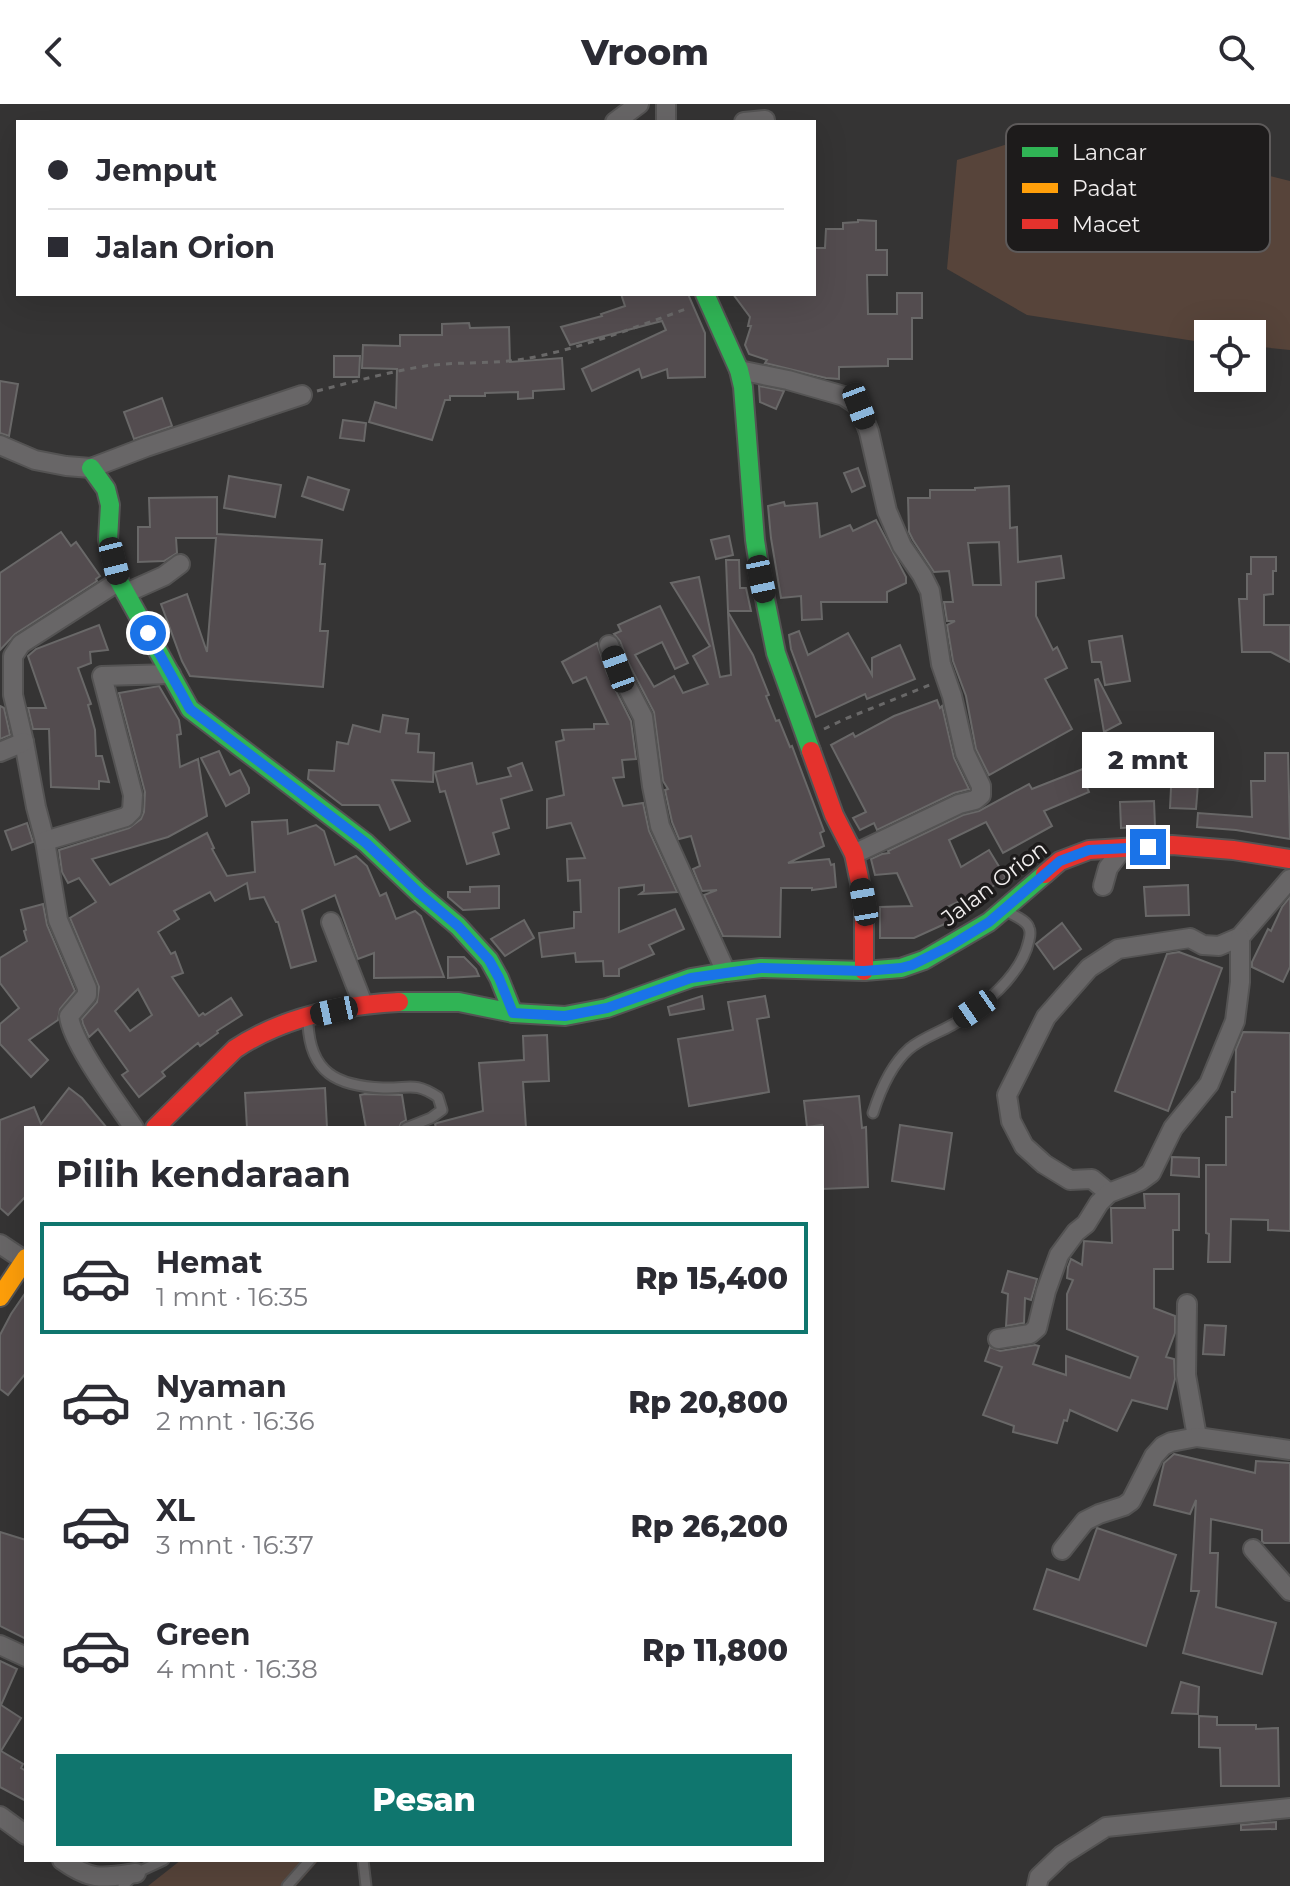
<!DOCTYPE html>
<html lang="id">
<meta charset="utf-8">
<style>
:root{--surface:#fff;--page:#f7f7f7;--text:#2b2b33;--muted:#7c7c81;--line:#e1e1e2;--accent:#0f766e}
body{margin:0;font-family:Montserrat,sans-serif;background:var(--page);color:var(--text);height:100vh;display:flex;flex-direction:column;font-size:30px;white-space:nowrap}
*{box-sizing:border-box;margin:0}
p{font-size:26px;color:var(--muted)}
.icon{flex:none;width:44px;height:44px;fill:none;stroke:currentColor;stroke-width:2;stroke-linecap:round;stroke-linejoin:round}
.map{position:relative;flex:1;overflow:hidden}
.details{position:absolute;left:24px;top:1022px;width:800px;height:736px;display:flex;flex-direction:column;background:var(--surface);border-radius:0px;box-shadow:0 8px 32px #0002}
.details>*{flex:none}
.top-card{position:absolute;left:16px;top:16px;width:800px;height:176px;border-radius:0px;box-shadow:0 8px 32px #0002;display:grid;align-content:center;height:176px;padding:0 32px;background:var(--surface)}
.tools{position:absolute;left:1194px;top:216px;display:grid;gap:16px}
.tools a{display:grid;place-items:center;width:72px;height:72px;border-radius:0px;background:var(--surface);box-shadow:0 8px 32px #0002;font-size:40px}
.end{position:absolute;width:36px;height:36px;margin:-18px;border:10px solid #1a73e8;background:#fff;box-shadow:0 0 0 4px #fff}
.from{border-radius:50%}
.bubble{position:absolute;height:56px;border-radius:0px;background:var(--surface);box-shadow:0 8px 32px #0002;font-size:26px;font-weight:800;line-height:56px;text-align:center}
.car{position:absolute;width:24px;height:48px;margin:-24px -12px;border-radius:10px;box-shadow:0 0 6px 2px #0007;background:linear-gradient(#222 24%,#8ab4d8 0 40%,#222 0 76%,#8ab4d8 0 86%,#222 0)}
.top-card b{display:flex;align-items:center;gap:28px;height:76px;font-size:30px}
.top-card b+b{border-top:2px solid var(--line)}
.top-card i{width:20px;height:20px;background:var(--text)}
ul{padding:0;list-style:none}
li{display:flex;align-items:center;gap:24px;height:112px;margin:0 16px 12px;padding:0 16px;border:4px solid transparent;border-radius:0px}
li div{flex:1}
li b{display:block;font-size:30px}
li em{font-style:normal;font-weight:800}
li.on{border-color:var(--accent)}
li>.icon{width:72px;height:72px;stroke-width:1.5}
h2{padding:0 32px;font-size:36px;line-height:96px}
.cta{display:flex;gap:16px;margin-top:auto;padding:16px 32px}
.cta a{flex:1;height:92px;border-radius:0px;background:var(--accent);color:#fff;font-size:32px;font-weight:800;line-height:92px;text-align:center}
header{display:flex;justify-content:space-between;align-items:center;height:104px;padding:0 32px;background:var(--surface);font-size:36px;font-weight:800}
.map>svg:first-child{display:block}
.green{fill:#57443a}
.building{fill:#534c4f;stroke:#696868;stroke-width:2;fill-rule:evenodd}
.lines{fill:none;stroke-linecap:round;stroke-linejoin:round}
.lane-casing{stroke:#545353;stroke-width:13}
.street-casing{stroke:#545353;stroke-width:22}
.fast-casing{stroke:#545353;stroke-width:22}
.slow-casing{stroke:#545353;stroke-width:22}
.jam-casing{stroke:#545353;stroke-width:22}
.path{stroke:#696868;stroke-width:3;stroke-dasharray:6 6;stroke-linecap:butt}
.lane{stroke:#686667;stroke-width:9}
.street{stroke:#686667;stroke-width:18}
.fast{stroke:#30b455;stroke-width:18}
.slow{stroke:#ff9f0a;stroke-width:18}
.jam{stroke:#e5322d;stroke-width:18}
.route{stroke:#1a73e8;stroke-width:10}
.labels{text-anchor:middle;stroke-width:7;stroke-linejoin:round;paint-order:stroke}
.street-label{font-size:22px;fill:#f1eeee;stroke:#1d1b1b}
.key{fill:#1d1b1b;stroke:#5d5a5a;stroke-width:2}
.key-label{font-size:22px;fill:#f1eeee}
</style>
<header><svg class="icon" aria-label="back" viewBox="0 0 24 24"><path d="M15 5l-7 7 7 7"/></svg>Vroom<svg class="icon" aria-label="search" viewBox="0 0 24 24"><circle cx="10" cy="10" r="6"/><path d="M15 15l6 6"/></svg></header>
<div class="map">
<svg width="1290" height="1782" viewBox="0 0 1290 1782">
<rect width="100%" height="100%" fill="#353434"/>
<g class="green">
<path d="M1027 34 1134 38 1290 77V246L1252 242V230H1208V239L1201 238 1027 211 947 165 957 56Z"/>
<path d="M181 1756H319L296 1782H148Z"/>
</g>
<g class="building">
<path d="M858 116 876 117V146H887V171H867L868 210H897V189H922V214H912V255H888V262L839 263V275L826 274 765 259 767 256 749 250 745 241 751 222H748L750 213 733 190H814L815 144H825L826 125H843V119L858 118Z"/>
<path d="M621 190H688L705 229V273L668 274 667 265 642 274 639 265 592 287 582 265 666 226 662 217 570 241 561 223 602 212 601 210 625 202Z"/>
<path d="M469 219 470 224 509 223 510 258 562 254 564 285 533 287V294L518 295V288L485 289V292H450V296H445L432 336 369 318 375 298 396 304 397 265 362 264 363 241 400 242V231H442V220Z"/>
<path d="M334 252H360L359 273H334Z"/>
<path d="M0 277 18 280 9 332 0 329Z"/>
<path d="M759 282 784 287 776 305 760 298Z"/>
<path d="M162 294 172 322 134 335 124 308Z"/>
<path d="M343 316 366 319 364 337 340 334Z"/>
<path d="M858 364 865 382 852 388 844 369Z"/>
<path d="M229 372 281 381 275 413 224 404Z"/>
<path d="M308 373 349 386 343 406 302 392Z"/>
<path d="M1009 382 1010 424 1017 423 1018 458 1061 452 1064 474 1036 478V512L1053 546 1057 543 1067 564 1045 575 1072 625 989 671 976 645 966 592 953 557 947 521 955 517H947L944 498H953L949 467 934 468 913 436 909 428 908 394H930V386H975V384L991 383ZM999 438 1001 481H973L968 439Z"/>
<path d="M217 393V430L322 436 320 460H325L320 527H328L323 583 190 572 182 557 161 500 187 490 207 548 216 434H176L177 449 164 457 138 458V423H150L149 394Z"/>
<path d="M784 398 785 402 817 399 820 433 850 421 853 427 876 416 906 473V479L887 488V498H821L822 515 802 516 801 492 781 494 771 434 768 402Z"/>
<path d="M61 428 71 442 76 438 100 472 96 475 97 477 15 530 0 546V469Z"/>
<path d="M729 432 733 451 716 455 711 436Z"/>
<path d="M1251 453H1276V467H1273V490L1264 491V521H1290V558L1271 548H1242L1239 495H1247V470H1251Z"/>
<path d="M726 456H739L740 484H746L751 507H728Z"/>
<path d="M699 473 720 573 731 571 728 508 753 551 769 591 766 592 776 617 779 616 790 643 792 642 824 727 820 729 824 742 788 759 829 755 831 761 834 760 836 783 812 786V784H781L780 833 723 832 704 791 717 786 702 787 693 765 700 762 691 732 679 735 672 718 665 686 668 685 663 677 654 608 629 560 620 537 614 530 621 527 618 521 660 502 688 559 675 565 662 538 635 551 654 583 674 572 683 589 708 580 693 552 710 542 671 479Z"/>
<path d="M99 521 108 546 90 548 91 559 78 564 91 600 88 601 95 626 96 652H102L109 678 99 677V685L51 683 49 625H33L28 604H46L28 552 36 545Z"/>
<path d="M799 527 808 551 848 529 872 571V554L900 541 915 575 867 595 865 590 816 613 791 545 789 531Z"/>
<path d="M1122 532 1130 577 1105 581 1101 558H1092L1089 537Z"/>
<path d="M597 539 607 569 631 617 636 655 622 656 624 673 613 674 623 702 643 699 649 727 677 788 640 790 644 787V781L619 784V828L675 805 684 825 649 841 654 850 619 865V872H604L603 857 576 858 575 849 542 853 539 829 574 824V808H581L580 776 568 777 567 755 585 754 571 719 547 724V695L564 691 556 638 564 636 562 626 594 625V620H608L586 573 573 579 562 558Z"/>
<path d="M1098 575 1121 619 1104 628 1095 576Z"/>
<path d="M159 582 179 616 181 630 177 631 180 663 198 655 207 712 168 733 92 755 110 781 207 729 214 744 212 745 227 772 255 768 252 718 287 716 288 730 316 721 324 727 335 761 356 752 367 762 380 792 386 789 396 815 415 807 421 812 444 873 374 874V849L358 855 335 791 302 806 316 857 291 864 278 818H276L264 793 250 795 247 779 215 797 210 788 174 807 179 815 158 828 171 850 175 848 183 869 172 873 199 912 203 909 205 911 231 894 242 911 217 927 218 929 200 942 198 939 162 968 165 972 139 993 122 971 128 967 98 925 89 933 83 920 82 915 97 898 99 883 70 814 96 798 79 774 68 779 62 768 59 746 129 724 141 715 144 708 145 688 119 589ZM138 885 152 911 130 927 115 907Z"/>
<path d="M937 596 940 604 942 602 954 654 969 685 954 689 877 726 874 719 860 726 853 714 866 708 831 641 853 629 855 633 894 612Z"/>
<path d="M0 602 4 604 10 631 0 635Z"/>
<path d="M383 611 408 615 406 629 419 630 418 648 434 649 433 678 392 676 410 717 390 726 379 701H342L308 675 309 666 334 667 337 638 348 640 353 621 380 628Z"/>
<path d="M219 647 230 671 240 666 249 684V689L226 702 201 654Z"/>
<path d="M1265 649H1288L1290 735 1236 726 1197 723 1198 709 1252 713 1251 677H1265Z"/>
<path d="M1093 650H1113V666L1126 665V681H1086L1089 688 1044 707 1052 722 1003 749 986 718 949 736 961 763 989 746 1006 774 980 790 979 788 945 804 951 817 949 818 914 834H880V803L912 802 897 769 875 771 871 755 882 750 889 749 888 747 963 711 979 707 1029 680 1032 685 1093 661Z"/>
<path d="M472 659 477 680 511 672 508 664 522 659 532 686 501 695 509 724 493 729 499 750 467 760 445 687 440 688 435 668Z"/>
<path d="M1172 665 1199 667 1196 705 1170 704Z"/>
<path d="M1154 697 1155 722 1121 724 1120 698Z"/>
<path d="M27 719 33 738 12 746 5 727Z"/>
<path d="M1188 781 1189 811 1146 812 1144 783Z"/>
<path d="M499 782V804L463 806 448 793V788H470V783Z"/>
<path d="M1290 793V863L1283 878 1252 863V858L1268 825 1271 827 1282 803Z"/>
<path d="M43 800 47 821 75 887 60 905 58 916 29 936 48 956 31 973 0 940V920L19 904 0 879V854L27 837 24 827 26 826 21 806Z"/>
<path d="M524 816 534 834 505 852 491 835Z"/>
<path d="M1062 819 1081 845 1054 865 1036 840Z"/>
<path d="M1179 848 1222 864 1168 1007 1115 987 1167 850Z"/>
<path d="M448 853H464L476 865 479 872 448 874Z"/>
<path d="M702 892 704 905 670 911 668 903Z"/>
<path d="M765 892 769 913 757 915 769 988 689 1002 678 935 733 926 728 898Z"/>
<path d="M1243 928 1290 929V1127L1268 1126V1116L1231 1115 1230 1158H1208L1209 1130 1206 1129V1061H1226V1013H1232V988H1235L1236 945Z"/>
<path d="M547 931 549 977 523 978 526 1024H436L435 1020 437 1019 483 1007 479 959 524 956 523 932Z"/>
<path d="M69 984 82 994 107 1024H26V1092L8 1111 0 1104V1016L34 1003 41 1020Z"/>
<path d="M325 984 327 1024H247L245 989Z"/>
<path d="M365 990 402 991 406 1016 401 1019 399 1024H366L360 991Z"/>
<path d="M859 992 862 1024 866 1023 868 1083 822 1085V1021L807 1023 804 997Z"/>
<path d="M900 1021 952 1029 944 1085 892 1077Z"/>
<path d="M1172 1053 1199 1054V1073L1171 1071Z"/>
<path d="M1144 1090H1179V1126H1173V1165H1154V1204L1175 1212V1229L1166 1253 1174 1255 1175 1275 1167 1305 1132 1296 1117 1327 1070 1306 1067 1317 1064 1316 1057 1339 1013 1328 1014 1322 983 1311 1002 1263 985 1257 990 1243 1000 1247 1035 1241 1039 1242 1033 1260 1066 1271V1252L1130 1274 1138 1253 1067 1225V1190L1073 1176 1067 1174 1068 1163 1071 1155 1082 1161 1084 1137 1112 1139 1111 1104H1145Z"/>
<path d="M1008 1167 1037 1175 1031 1196 1025 1194 1024 1219 1006 1222 1008 1190 1002 1188Z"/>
<path d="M26 1188V1269L8 1291 0 1285V1231L11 1210Z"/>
<path d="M1205 1221 1226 1222 1224 1251 1203 1250Z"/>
<path d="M1174 1350 1255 1369 1256 1357 1290 1359V1439H1264L1262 1437V1426L1211 1415 1210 1449H1218L1216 1503 1276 1519 1262 1570 1183 1549 1199 1487H1191L1196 1396 1190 1410 1154 1401 1164 1359Z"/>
<path d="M1097 1424 1176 1451 1146 1542 1034 1505 1047 1465 1079 1476Z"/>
<path d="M0 1428 26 1436V1535L0 1522Z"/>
<path d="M0 1557 17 1565 1 1601 21 1614 1 1647 23 1660 21 1664 26 1667V1697L0 1683Z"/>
<path d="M1181 1578 1199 1583 1198 1610 1172 1609Z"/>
<path d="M1199 1612 1217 1613V1621H1256V1625L1278 1624 1279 1682H1221L1220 1644 1199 1643Z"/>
<path d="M1276 1718V1725L1241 1726V1721Z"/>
</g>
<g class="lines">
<g class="lane-casing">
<g id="lane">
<path d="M308 919C310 969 337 982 383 984 409 985 414 977 438 993L442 1006 431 1014 406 1024"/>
<path d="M873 1009C880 987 891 961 909 945 922 934 938 929 952 921 982 904 1022 871 1029 836 1030 832 1031 828 1029 824 1027 817 1017 813 1010 809"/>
<path d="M363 1756 366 1782"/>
<path d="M123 1782 136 1769 164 1756"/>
<path d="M287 1782 310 1756"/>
</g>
</g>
<g class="street-casing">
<g id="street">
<path d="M615 18 639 0"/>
<path d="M666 18V0"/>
<path d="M744 18 765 16"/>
<path d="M739 266 788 276 844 292 859 302 869 328 887 407 902 442 922 471 930 487 941 560 952 592 965 649 981 682V691L975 696 959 700 854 750"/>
<path d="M0 341 35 356 66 362 91 364 146 343 302 291"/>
<path d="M119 477 21 540 13 552V591L24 638 36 703 45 737 58 816 87 884V891L69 912C72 939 117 999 134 1024"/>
<path d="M126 489 164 472 180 460"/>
<path d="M609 541 618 565 643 613 652 682 660 722 726 868"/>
<path d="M0 648 24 638"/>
<path d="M45 737 126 713 132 707 133 691 102 572 171 570"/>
<path d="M1103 782 1108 764 1123 744"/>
<path d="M331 818 363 900"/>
<path d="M1109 1089 1092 1075 1070 1076 1044 1060 1024 1042 1011 1017 1007 991 1046 913 1089 864 1118 845 1190 834 1203 841 1219 842 1240 833 1290 775"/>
<path d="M0 1140 24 1156"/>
<path d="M1187 1200 1186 1271 1197 1333"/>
<path d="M998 1235 1030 1230 1037 1224 1046 1187 1059 1151 1076 1128 1086 1120 1099 1099 1109 1089 1140 1077 1151 1069 1173 1024 1209 980 1235 917 1240 878V833"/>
<path d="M1253 1445 1290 1487"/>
<path d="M1062 1446 1085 1417 1099 1410 1124 1402 1131 1397 1154 1352 1163 1342 1171 1338 1197 1333 1290 1346"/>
<path d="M0 1541 26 1553"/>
<path d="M0 1712 26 1731"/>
<path d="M62 1756C91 1777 102 1774 136 1769"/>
<path d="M1037 1782 1039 1773 1062 1751 1106 1723 1290 1704"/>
</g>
</g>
<g class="fast-casing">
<g id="fast">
<path d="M705 190 739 266 743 283 755 436 761 475 776 549 811 647"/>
<path d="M91 364 106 385 110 401 108 436 119 477 190 605 366 739 420 790 458 822 489 856 499 874 513 909"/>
<path d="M399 898H459L513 909 565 912 607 904 691 874 726 868 761 864 864 867 901 864 924 856 989 818 1045 770"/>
</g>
</g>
<g class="slow-casing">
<path id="slow" d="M0 1193 26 1154"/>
</g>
<g class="jam-casing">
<g id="jam">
<path d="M811 647 834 711 854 750 864 798V867"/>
<path d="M1045 770 1060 757 1089 746 1172 741 1233 746 1290 755"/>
<path d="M155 1024 235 945C283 913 342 901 399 898"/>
</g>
</g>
<g class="path">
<path d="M317 287C353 278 388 268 425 262 461 257 498 261 535 253 587 242 636 223 686 205"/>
<path d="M824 625 845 615 932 580"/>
</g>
<use href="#lane" class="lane"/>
<use href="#street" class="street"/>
<use href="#fast" class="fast"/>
<use href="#slow" class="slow"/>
<use href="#jam" class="jam"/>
</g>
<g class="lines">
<path class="route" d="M148 529 190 605 366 739 420 790 458 822 489 856 499 874 513 909 565 912 607 904 691 874 761 864 864 867 901 864 912 861 950 842 989 818 1060 757 1089 746 1148 743"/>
</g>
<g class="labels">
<g class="street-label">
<text transform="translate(994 779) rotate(-37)" y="8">Jalan Orion</text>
</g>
</g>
<rect x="1006" y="20" width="264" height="128" rx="12" class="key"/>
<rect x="1022" y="43" width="36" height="10" fill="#30b455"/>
<rect x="1022" y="79" width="36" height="10" fill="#ff9f0a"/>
<rect x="1022" y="115" width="36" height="10" fill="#e5322d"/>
<g class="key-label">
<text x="1072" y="56">Lancar</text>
<text x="1072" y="92">Padat</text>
<text x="1072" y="128">Macet</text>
</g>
</svg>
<div class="tools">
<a><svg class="icon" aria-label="locate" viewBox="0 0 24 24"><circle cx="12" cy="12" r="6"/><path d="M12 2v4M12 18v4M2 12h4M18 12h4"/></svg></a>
</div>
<i class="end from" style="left:148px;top:529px"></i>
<i class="end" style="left:1148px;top:743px"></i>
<div class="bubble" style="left:1082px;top:628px;width:132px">2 mnt</div>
<i class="car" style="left:859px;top:302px;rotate:159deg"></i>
<i class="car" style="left:114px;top:457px;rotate:166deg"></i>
<i class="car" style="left:761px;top:475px;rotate:168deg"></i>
<i class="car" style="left:618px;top:565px;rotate:340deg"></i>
<i class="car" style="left:864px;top:798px;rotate:350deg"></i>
<i class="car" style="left:975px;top:905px;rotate:235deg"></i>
<i class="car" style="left:334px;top:907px;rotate:258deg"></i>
<div class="top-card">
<b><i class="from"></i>Jemput</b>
<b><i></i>Jalan Orion</b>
</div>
<section class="details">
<h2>Pilih kendaraan</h2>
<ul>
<li class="on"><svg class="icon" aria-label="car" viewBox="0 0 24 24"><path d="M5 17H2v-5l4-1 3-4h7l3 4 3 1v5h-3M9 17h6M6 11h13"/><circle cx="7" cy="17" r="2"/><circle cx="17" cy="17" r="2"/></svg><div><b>Hemat</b><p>1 mnt · 16:35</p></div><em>Rp 15,400</em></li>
<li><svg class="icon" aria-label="car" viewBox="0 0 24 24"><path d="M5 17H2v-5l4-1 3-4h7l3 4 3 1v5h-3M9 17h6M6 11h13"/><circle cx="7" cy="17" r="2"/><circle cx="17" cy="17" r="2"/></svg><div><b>Nyaman</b><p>2 mnt · 16:36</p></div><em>Rp 20,800</em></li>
<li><svg class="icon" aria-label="car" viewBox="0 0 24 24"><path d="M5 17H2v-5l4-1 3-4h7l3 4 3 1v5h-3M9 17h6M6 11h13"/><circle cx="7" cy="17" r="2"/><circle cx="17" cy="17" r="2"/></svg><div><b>XL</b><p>3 mnt · 16:37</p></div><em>Rp 26,200</em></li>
<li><svg class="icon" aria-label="car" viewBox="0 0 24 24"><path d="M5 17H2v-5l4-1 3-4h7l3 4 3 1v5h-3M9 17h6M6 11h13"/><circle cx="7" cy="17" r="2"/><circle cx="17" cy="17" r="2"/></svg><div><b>Green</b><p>4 mnt · 16:38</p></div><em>Rp 11,800</em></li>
</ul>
<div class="cta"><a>Pesan</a></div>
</section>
</div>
